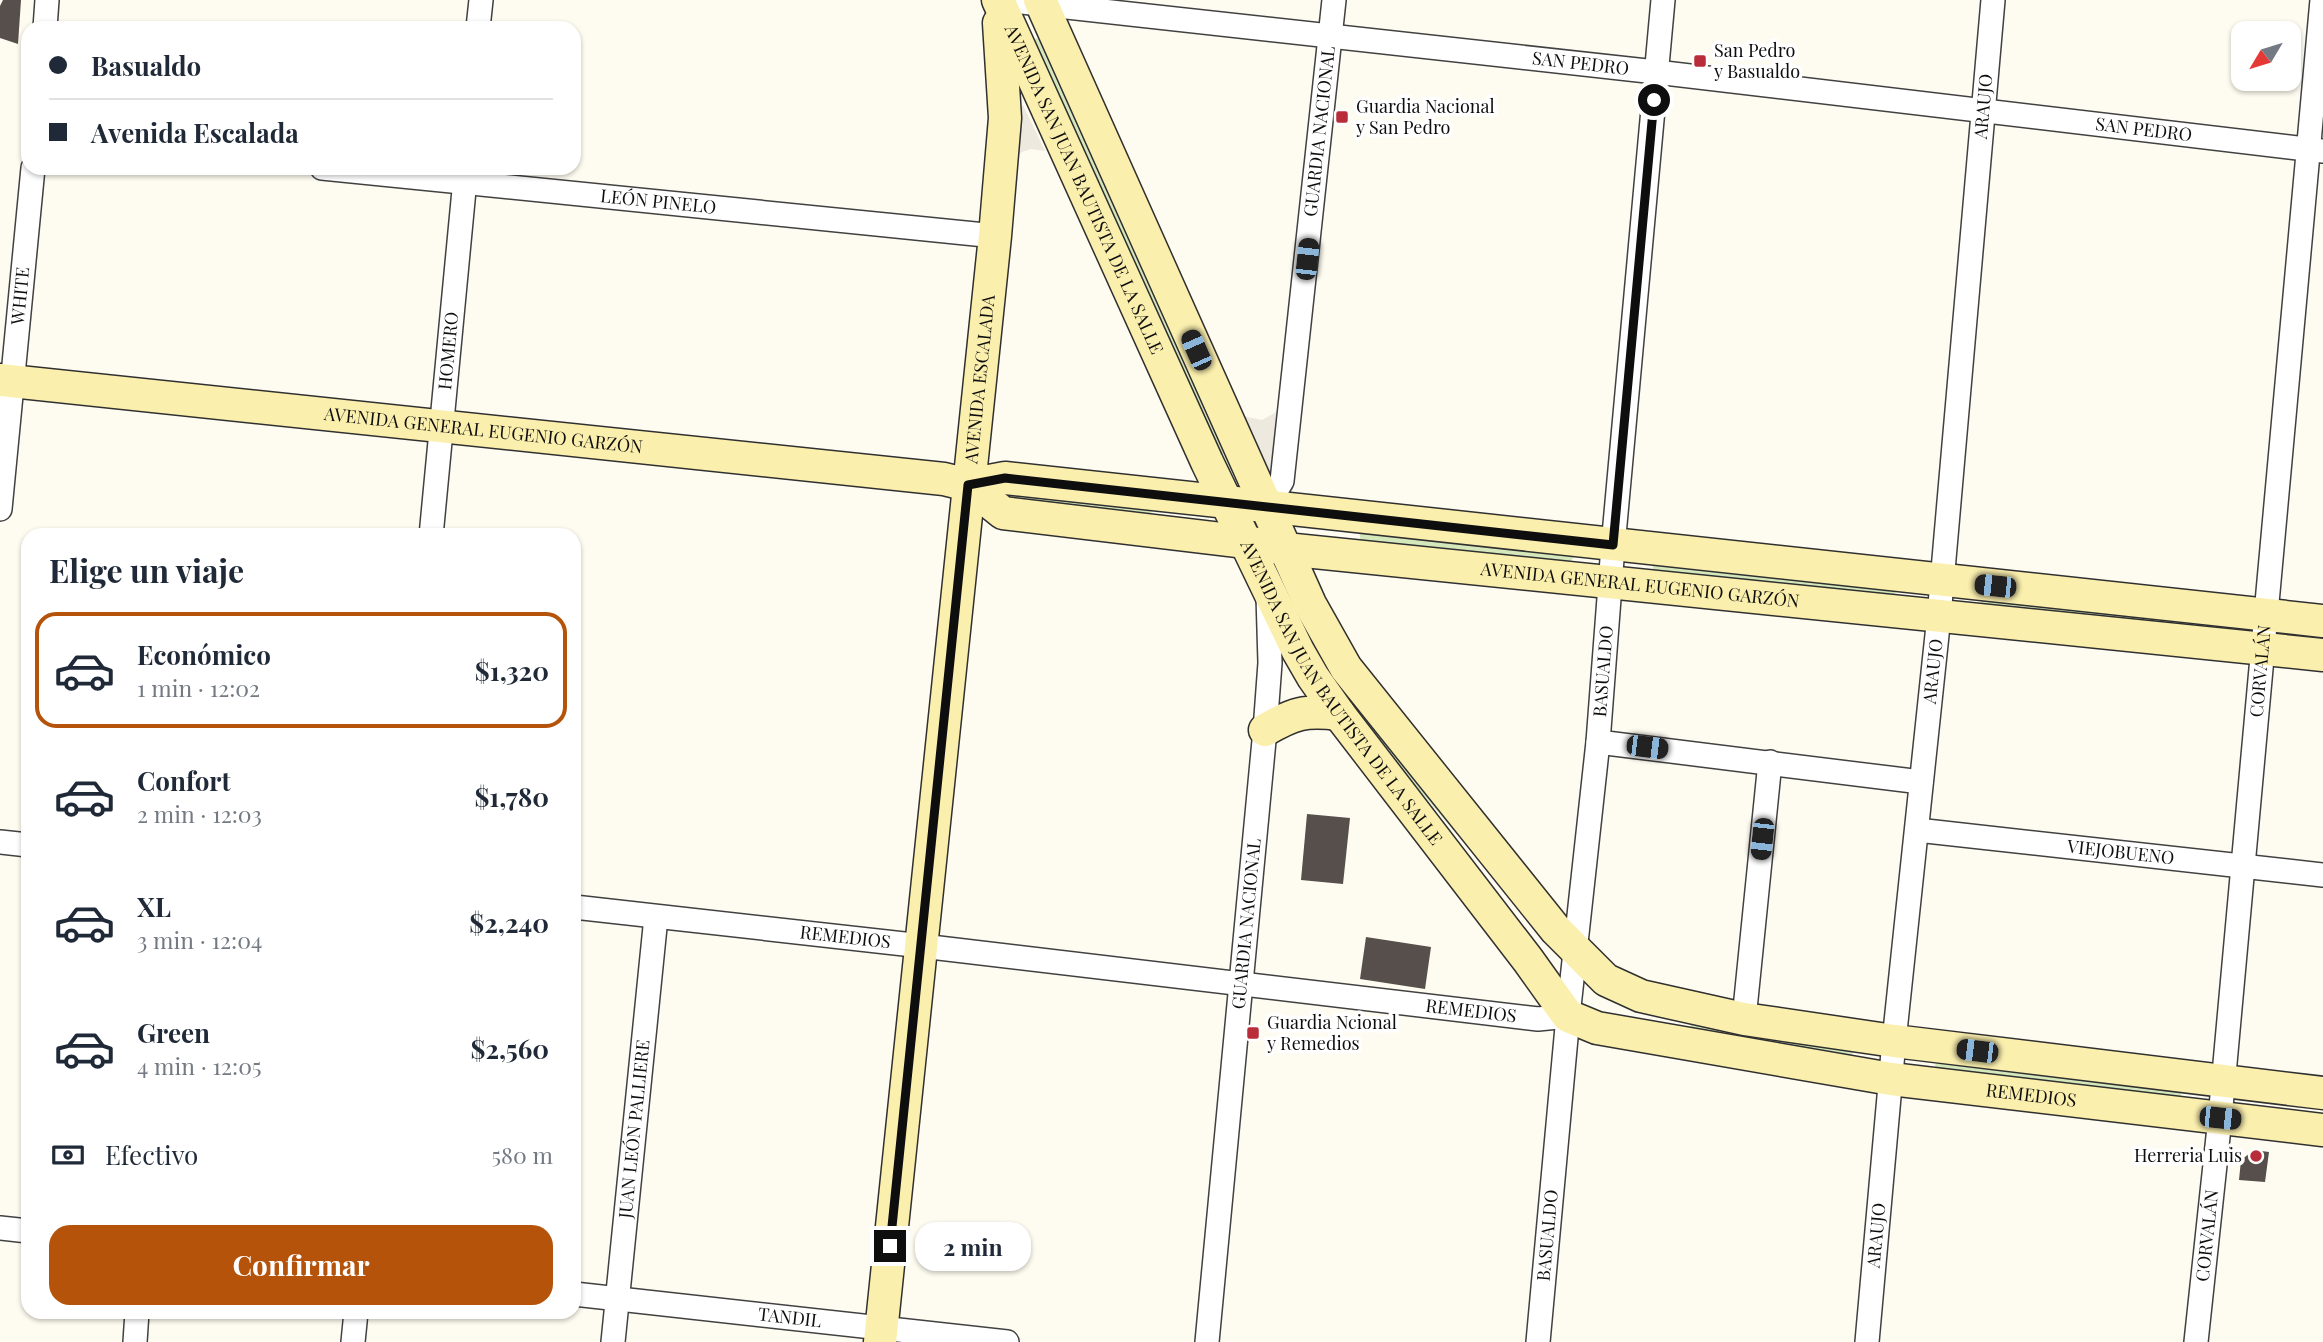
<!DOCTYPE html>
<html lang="es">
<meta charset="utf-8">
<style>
:root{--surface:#fff;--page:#f2f2f3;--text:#1f2937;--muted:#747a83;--line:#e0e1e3;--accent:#b45309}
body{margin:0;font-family:"Playfair Display",serif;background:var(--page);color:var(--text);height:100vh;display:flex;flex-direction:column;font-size:26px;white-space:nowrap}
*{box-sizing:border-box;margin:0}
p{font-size:23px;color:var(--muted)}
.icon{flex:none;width:38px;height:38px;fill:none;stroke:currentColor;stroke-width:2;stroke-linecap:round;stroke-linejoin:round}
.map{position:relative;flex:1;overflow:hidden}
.side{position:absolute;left:21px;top:528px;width:560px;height:791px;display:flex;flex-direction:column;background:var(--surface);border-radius:21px;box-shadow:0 2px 5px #0004}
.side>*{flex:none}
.guide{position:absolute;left:21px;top:21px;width:560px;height:154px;border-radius:21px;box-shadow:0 2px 5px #0004;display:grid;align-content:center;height:154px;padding:0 28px;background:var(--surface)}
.needle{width:46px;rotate:232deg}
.fabs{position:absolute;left:2231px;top:21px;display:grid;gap:14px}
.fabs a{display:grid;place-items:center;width:70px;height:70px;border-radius:14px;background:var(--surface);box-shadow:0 2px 5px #0004;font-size:35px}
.end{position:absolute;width:32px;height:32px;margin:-16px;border:9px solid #0e0e0e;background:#fff;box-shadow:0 0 0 4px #fff}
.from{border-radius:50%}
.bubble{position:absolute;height:49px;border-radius:21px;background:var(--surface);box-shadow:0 2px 5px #0004;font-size:23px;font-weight:700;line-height:49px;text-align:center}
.car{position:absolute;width:21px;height:42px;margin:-21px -10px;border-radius:9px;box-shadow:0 0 5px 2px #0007;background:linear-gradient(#222 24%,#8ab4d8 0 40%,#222 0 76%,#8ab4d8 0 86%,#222 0)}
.guide b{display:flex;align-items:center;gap:24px;height:66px;font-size:26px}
.guide b+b{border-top:2px solid var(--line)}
.guide i{width:18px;height:18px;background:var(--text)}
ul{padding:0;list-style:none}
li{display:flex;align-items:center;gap:21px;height:116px;margin:0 14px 10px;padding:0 14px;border:4px solid transparent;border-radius:21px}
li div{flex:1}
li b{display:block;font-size:26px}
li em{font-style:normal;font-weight:700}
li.selected{border-color:var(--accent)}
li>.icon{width:63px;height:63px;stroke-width:1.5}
h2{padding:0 28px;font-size:32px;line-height:84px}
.pay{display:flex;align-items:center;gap:18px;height:77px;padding:0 28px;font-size:26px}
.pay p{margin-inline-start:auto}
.action{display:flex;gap:14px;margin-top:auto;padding:14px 28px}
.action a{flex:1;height:80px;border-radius:21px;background:var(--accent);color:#fff;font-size:28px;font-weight:700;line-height:80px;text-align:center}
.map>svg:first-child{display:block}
.green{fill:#d4e8bb}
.plaza{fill:#eee9df}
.building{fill:#564f4b}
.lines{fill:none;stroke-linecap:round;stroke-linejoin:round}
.street-casing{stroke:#414141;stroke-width:26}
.secondary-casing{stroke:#303030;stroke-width:35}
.street{stroke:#fff;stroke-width:23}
.secondary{stroke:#fbefae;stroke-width:32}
.route{stroke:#0e0e0e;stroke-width:9}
.poi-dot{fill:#b92c39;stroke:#fff;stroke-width:2.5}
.labels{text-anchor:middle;stroke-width:7;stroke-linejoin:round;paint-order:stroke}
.poi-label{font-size:18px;fill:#0e0e0e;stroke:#fff;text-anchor:start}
.street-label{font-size:18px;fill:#0e0e0e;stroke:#fff}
</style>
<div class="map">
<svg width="2323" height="1342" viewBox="0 0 2323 1342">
<rect width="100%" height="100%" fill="#fefbf0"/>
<g class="green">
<path d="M1037 38 1038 39 1231 470 1224 468 1033 41Z"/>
<path d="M1010 492 1152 508 1151 516 1008 499Z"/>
<path d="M1359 532 1573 555V558L1567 566 1361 542Z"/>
<path d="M1652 563 1896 590 1894 597 1654 574Z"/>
<path d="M1981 599 2225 625 2224 632 1981 605Z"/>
<path d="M1323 667 1525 907 1522 911 1320 673Z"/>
<path d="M1692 1021 1853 1049 1852 1057 1690 1029Z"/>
<path d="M1938 1059 2180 1090 2181 1097 2176 1102 1938 1073 1935 1065Z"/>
</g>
<g class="plaza">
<path d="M1023 105 1045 151 1031 149 1022 152 1016 157 1020 108Z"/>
<path d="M1278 411 1273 472H1270L1243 416 1262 420Z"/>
</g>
<g class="building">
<path d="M3 0H21L18 44 0 38V6Z"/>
<path d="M1307 814 1350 818 1343 884 1301 880Z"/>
<path d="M1366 937 1431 947 1425 989 1360 979Z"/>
<path d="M2254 1150 2269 1152 2265 1182 2239 1180 2241 1160Z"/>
</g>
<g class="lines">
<g class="street-casing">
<g id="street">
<path id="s1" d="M1003 0 1656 72 2323 151"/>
<path d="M45 28 47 0"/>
<path d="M478 28 481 0"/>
<path id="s2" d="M322 168 995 236"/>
<path id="s3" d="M1266 508 1282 481 1334 0"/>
<path id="s4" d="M0 509 33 168"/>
<path id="s5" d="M431 536 466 169"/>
<path d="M1598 742 1921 782"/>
<path id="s6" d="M1917 830 2323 875"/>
<path d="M0 842 28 845"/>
<path id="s7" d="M574 907 922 946 1538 1019 1568 1016"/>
<path d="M1744 1019 1770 762"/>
<path d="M0 1228 28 1231"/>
<path id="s8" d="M574 1294 1007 1342"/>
<path d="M135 1342 137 1312"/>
<path d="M353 1342 356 1312"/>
<path id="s9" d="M613 1342 656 917"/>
<path id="s10" d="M1207 1342 1265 730 1270 663 1268 596"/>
<path id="s11" d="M1538 1342 1568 1016 1598 742 1613 546 1663 0"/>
<path id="s12" d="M1867 1342 1894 1041 1939 616 1993 0"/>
<path id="s13" d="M2196 1342 2220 1118 2322 0"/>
</g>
</g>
<g class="secondary-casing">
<g id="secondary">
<path id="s14" d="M998 0 1207 462 1298 651 1313 677 1339 714 1528 960 1568 1016 1597 1028 1891 1079 2323 1130"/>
<path d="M1040 0 1310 604 1346 668 1556 930 1606 980 1641 996 1744 1019 1894 1041 2323 1093"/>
<path id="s15" d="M0 380 944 479 968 485 1005 478 2323 621"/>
<path id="s16" d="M968 485 1003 513 1246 542 1285 549 2323 655"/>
<path d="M1265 730C1294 713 1305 710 1339 714"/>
<path id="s17" d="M880 1342 995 236 1005 118 999 23"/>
</g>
</g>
<use href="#street" class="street"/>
<use href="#secondary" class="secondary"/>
</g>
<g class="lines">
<path class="route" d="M890 1246 968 485 1005 478 1613 545 1654 100"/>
</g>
<g class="poi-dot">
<rect x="1693" y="54" width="14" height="14" rx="3.5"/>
<rect x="1335" y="110" width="14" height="14" rx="3.5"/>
<rect x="1246" y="1026" width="14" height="14" rx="3.5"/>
<circle cx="2256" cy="1156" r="7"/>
</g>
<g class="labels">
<g class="poi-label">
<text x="1714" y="57">San Pedro<tspan x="1714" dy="21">y Basualdo</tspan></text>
<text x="1356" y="113">Guardia Nacional<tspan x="1356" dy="21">y San Pedro</tspan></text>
<text x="1267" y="1029">Guardia Ncional<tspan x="1267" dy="21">y Remedios</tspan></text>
<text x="2242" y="1162" text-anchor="end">Herreria Luis</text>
</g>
<g class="street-label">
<text dy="6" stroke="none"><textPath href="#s1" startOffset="581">SAN PEDRO</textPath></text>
<text dy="6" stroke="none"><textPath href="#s12" startOffset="1241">ARAUJO</textPath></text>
<text dy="6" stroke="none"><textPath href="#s1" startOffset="1148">SAN PEDRO</textPath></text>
<text dy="6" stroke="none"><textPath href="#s3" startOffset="383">GUARDIA NACIONAL</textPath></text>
<text dy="6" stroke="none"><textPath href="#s14" startOffset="208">AVENIDA SAN JUAN BAUTISTA DE LA SALLE</textPath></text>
<text dy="6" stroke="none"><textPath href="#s2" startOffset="338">LEÓN PINELO</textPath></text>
<text dy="6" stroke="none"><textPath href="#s4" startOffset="214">WHITE</textPath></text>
<text dy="6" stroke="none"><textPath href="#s5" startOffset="186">HOMERO</textPath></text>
<text dy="6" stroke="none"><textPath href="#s17" startOffset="968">AVENIDA ESCALADA</textPath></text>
<text dy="6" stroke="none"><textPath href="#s15" startOffset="486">AVENIDA GENERAL EUGENIO GARZÓN</textPath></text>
<text dy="6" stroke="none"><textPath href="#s16" startOffset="686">AVENIDA GENERAL EUGENIO GARZÓN</textPath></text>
<text dy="6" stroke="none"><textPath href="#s11" startOffset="674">BASUALDO</textPath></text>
<text dy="6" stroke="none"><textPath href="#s12" startOffset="674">ARAUJO</textPath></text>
<text dy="6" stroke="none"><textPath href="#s13" startOffset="674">CORVALÁN</textPath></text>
<text dy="6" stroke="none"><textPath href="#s14" startOffset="775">AVENIDA SAN JUAN BAUTISTA DE LA SALLE</textPath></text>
<text dy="6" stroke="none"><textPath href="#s6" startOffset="205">VIEJOBUENO</textPath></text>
<text dy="6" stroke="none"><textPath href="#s10" startOffset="420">GUARDIA NACIONAL</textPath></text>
<text dy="6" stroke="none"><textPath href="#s7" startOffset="273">REMEDIOS</textPath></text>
<text dy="6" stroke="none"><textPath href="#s7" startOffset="903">REMEDIOS</textPath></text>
<text dy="6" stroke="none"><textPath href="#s14" startOffset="1642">REMEDIOS</textPath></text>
<text dy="6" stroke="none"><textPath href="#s9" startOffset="214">JUAN LEÓN PALLIERE</textPath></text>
<text dy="6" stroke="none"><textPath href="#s12" startOffset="107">ARAUJO</textPath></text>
<text dy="6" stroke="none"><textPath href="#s11" startOffset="107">BASUALDO</textPath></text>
<text dy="6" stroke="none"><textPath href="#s13" startOffset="107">CORVALÁN</textPath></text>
<text dy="6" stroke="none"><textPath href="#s8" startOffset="217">TANDIL</textPath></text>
</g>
</g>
</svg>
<div class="fabs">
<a><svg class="needle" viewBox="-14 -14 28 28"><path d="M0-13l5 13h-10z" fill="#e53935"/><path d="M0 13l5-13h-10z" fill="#747a83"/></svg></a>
</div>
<i class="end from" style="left:1654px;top:100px"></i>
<i class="end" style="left:890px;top:1246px"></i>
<div class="bubble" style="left:915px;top:1222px;width:116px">2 min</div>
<i class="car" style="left:1307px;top:259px;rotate:6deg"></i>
<i class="car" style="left:1196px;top:350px;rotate:336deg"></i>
<i class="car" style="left:1995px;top:586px;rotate:276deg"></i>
<i class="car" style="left:1647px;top:747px;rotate:97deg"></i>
<i class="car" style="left:1762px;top:839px;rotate:186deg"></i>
<i class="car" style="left:1977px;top:1051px;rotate:277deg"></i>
<i class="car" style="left:2220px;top:1118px;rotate:96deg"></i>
<div class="guide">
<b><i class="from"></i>Basualdo</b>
<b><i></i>Avenida Escalada</b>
</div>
<section class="side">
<h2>Elige un viaje</h2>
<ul>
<li class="selected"><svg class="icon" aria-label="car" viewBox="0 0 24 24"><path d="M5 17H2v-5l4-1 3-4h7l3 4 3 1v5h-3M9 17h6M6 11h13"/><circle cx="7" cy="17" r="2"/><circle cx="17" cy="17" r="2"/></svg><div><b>Económico</b><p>1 min · 12:02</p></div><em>$1,320</em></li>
<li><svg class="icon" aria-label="car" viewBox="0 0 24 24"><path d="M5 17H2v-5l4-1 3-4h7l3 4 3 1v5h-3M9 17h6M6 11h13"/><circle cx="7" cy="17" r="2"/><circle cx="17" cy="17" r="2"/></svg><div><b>Confort</b><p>2 min · 12:03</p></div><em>$1,780</em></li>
<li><svg class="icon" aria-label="car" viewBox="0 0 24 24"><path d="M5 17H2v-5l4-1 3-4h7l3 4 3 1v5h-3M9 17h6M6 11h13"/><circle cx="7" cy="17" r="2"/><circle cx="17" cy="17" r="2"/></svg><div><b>XL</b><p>3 min · 12:04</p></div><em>$2,240</em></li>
<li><svg class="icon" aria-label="car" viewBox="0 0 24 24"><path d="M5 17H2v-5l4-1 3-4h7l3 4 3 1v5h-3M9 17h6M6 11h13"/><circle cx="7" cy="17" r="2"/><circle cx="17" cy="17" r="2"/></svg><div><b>Green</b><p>4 min · 12:05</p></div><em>$2,560</em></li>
</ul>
<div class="pay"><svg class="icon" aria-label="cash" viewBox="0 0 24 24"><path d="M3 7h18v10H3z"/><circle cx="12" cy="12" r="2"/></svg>Efectivo<p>580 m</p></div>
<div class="action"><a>Confirmar</a></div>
</section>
</div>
